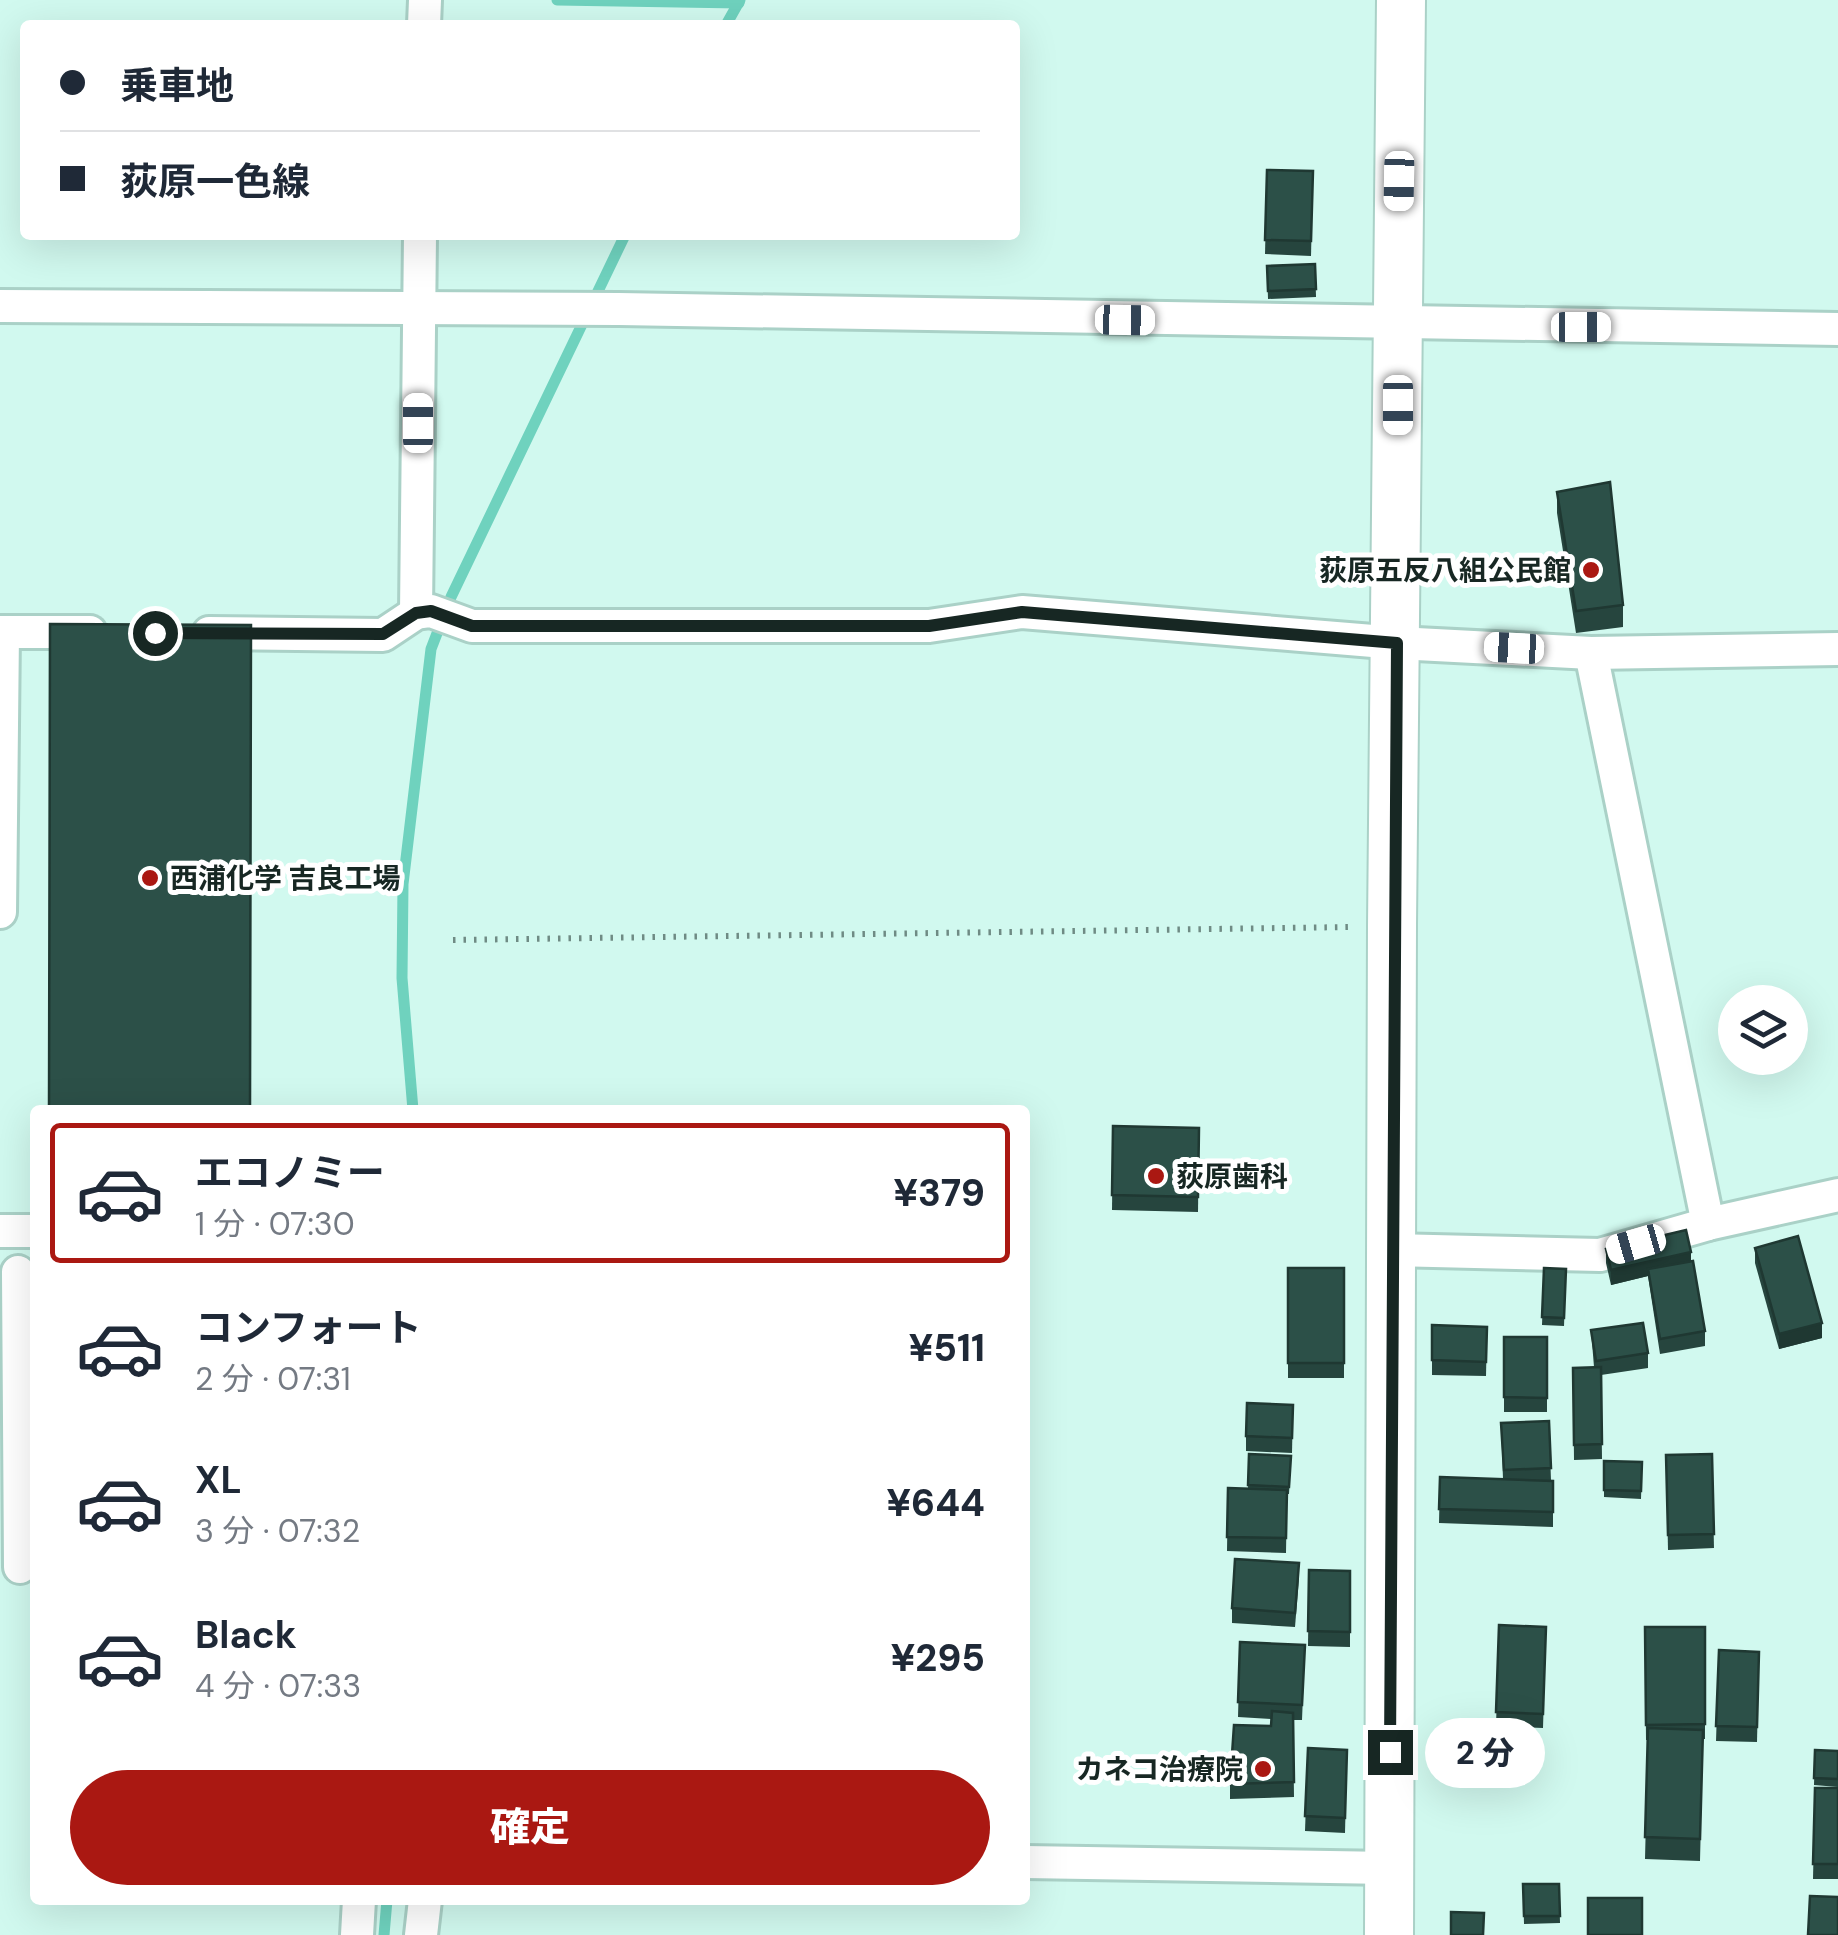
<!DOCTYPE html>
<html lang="ja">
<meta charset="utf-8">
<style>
:root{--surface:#fff;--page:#f6f6f7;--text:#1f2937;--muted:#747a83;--line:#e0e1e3;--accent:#aa1812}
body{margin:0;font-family:"DM Sans","Noto Sans JP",sans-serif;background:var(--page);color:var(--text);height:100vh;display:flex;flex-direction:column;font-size:38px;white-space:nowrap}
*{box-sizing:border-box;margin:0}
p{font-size:32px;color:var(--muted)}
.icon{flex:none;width:55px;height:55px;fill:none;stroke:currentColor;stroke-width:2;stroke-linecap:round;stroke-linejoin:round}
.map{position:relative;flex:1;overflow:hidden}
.drawer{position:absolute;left:30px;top:1105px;width:1000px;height:800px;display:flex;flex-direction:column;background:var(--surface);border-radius:10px;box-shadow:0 10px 40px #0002}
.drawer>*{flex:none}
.top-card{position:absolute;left:20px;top:20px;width:1000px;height:220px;border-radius:10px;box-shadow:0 10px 40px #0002;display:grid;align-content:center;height:220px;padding:0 40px;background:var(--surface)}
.fabs{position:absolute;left:1718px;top:985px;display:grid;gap:20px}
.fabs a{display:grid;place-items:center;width:90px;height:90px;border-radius:50%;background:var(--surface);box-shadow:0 10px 40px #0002;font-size:50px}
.end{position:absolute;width:45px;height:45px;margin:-22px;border:12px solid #172723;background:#fff;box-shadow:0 0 0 5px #fff}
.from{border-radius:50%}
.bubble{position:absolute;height:70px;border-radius:35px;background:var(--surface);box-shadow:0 10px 40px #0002;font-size:32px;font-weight:800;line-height:70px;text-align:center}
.car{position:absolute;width:30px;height:60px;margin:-30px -15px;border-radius:12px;box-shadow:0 0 8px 2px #0007;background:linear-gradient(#fff 24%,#345 0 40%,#fff 0 76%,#345 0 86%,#fff 0)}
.top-card b{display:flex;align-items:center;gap:35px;height:95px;font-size:38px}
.top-card b+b{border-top:2px solid var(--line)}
.top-card i{width:25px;height:25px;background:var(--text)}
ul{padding:18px 0 0;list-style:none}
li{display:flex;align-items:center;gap:30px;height:140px;margin:0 20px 15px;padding:0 20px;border:5px solid transparent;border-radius:10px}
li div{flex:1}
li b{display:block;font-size:38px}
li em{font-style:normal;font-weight:800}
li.active{border-color:var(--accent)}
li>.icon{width:90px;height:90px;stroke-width:1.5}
.primary-button{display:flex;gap:20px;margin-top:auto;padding:20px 40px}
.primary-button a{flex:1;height:115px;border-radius:60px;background:var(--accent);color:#fff;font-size:40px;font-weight:800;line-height:115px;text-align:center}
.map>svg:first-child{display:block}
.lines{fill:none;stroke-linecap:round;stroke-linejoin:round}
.stream{stroke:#6fd2be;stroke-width:11}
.street-casing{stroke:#aad1c7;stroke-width:38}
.secondary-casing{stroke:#aad1c7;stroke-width:52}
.path{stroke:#6f8b84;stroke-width:6;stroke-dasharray:2.5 8;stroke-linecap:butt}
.street{stroke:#fff;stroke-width:32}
.secondary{stroke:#fff;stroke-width:48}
.wall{fill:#26453e}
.shaded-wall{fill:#1f3832}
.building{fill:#2c5048;stroke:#1f3832;stroke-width:2.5}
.route{stroke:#172723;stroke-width:12}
.poi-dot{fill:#aa1812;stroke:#fff;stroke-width:4}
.labels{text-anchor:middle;stroke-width:10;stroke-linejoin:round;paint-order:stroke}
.poi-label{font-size:28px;font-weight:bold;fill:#172723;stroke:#fff;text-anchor:end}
</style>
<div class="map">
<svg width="1838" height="1935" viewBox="0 0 1838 1935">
<rect width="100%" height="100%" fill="#d1f9ef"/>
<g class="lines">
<g class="stream">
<path d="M557 0 739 3"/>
<path d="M726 25 740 0"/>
<path d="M413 1110 402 978 403 884 431 649 451 597 625 235"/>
<path d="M384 1935 387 1900"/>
</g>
<g class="street-casing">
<g id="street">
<path d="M424 25 425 0"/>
<path d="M0 306 619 309 1838 329"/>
<path d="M416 613 420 235"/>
<path d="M0 632H90"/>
<path d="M209 633 383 635 416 613 431 611 472 626H929L1022 612 1397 643 1591 653 1838 649"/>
<path d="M1591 653 1708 1224"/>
<path d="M0 912 3 632"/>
<path d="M0 1231H35"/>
<path d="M1392 1250 1600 1255 1708 1224 1838 1195"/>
<path d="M18 1272 20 1567"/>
<path d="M1025 1862 1389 1868"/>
<path d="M357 1935 359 1900"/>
<path d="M421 1935 425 1900"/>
</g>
</g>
<g class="secondary-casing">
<path id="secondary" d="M1389 1935 1392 926 1401 0"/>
</g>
<path class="path" d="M453 940 1351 927"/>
<use href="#street" class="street"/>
<use href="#secondary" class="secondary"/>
</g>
<g class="wall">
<path d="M1267 170 1313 171 1311 256 1265 254Z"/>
<path d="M1315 264 1316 297 1268 299 1267 266Z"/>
<path d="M1557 492 1623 605V627L1576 633 1557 513Z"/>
<path d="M1113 1126 1199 1128 1198 1212 1112 1210Z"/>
<path d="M1755 1248 1822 1338 1779 1349 1755 1263Z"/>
<path d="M1606 1249 1691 1261 1705 1331V1346L1660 1354 1648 1276 1611 1285 1606 1263Z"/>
<rect x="1288" y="1268" width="56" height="110"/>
<path d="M1544 1268 1566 1269 1564 1326 1542 1325Z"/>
<path d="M1432 1325 1487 1327 1486 1376 1432 1375Z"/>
<path d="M1591 1330 1648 1353V1368L1601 1375 1602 1459 1574 1460 1573 1368 1594 1367Z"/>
<path d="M1504 1337 1547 1398V1412H1504Z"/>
<path d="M1293 1405 1292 1453 1246 1451V1436Z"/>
<path d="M1549 1421 1551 1481H1553V1527L1439 1523 1440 1477 1503 1479 1501 1423Z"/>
<path d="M1249 1454 1291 1456 1289 1494H1287L1286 1553 1227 1551 1228 1488 1248 1489Z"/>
<path d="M1712 1454 1714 1548 1668 1550 1666 1455Z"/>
<path d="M1604 1461 1642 1462 1641 1499 1604 1497Z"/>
<path d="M1309 1570 1350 1571V1647L1308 1646Z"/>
<path d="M1299 1578 1295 1627 1232 1623V1608Z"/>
<path d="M1499 1625 1546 1627 1543 1728 1496 1726Z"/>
<path d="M1645 1627H1705V1739H1703L1700 1861 1645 1859 1648 1740H1646Z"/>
<path d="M1240 1642 1305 1645 1302 1720H1293L1294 1797 1230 1799V1784L1271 1726V1719L1238 1717Z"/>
<path d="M1719 1650 1759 1652 1757 1742 1716 1741Z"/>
<path d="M1308 1748 1347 1750 1345 1833 1305 1831Z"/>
<path d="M1815 1750 1838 1751V1787L1814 1785Z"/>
<path d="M1815 1788H1838V1879H1813Z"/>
<path d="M1523 1884H1559L1560 1923 1524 1924Z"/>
</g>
<g class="shaded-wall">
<path d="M1691 1252V1267L1648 1269V1276L1611 1285V1270Z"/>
<path d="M1822 1323V1338L1779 1349V1334Z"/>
</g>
<g class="building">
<path d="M1267 170 1313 171 1311 241 1265 240Z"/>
<path d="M1315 264 1316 289 1268 291 1267 266Z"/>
<path d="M1610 482 1623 605 1576 611 1557 492Z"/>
<path d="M50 624 251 625 250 1110H49Z"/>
<path d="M1113 1126 1199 1128 1198 1197 1112 1195Z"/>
<path d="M1686 1230 1691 1252 1611 1270 1606 1249Z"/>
<path d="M1798 1236 1822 1323 1779 1334 1755 1248Z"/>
<path d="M1693 1261 1705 1331 1660 1339 1648 1269Z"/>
<rect x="1288" y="1268" width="56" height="95"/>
<path d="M1544 1268 1566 1269 1564 1318 1542 1317Z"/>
<path d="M1643 1323 1648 1353 1596 1361 1591 1330Z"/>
<path d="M1432 1325 1487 1327 1486 1362 1432 1360Z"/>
<path d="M1504 1337H1547V1398L1504 1397Z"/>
<path d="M1601 1367 1602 1444 1574 1445 1573 1368Z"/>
<path d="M1247 1403 1293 1405 1292 1438 1246 1436Z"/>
<path d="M1549 1421 1551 1468 1504 1470 1501 1423Z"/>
<path d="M1249 1454 1291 1456 1289 1487 1248 1485Z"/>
<path d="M1712 1454 1714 1534 1668 1535 1666 1455Z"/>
<path d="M1604 1461 1642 1462 1641 1491 1604 1490Z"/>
<path d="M1440 1477 1553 1481V1512L1439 1509Z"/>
<path d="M1228 1488 1287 1490 1286 1538 1227 1537Z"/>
<path d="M1235 1559 1299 1563 1295 1613 1232 1608Z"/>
<path d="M1309 1570 1350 1571V1632L1308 1631Z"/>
<path d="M1499 1625 1546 1627 1543 1714 1496 1712Z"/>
<path d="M1645 1627H1705V1724L1646 1725Z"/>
<path d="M1240 1642 1305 1645 1302 1705 1238 1702Z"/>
<path d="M1719 1650 1759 1652 1757 1727 1716 1726Z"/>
<path d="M1272 1711 1293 1713 1294 1782 1230 1784 1234 1725 1271 1726Z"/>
<path d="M1648 1728 1703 1730 1700 1839 1645 1837Z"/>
<path d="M1308 1748 1347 1750 1345 1818 1305 1816Z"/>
<path d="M1815 1750 1838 1751V1779L1814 1778Z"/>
<path d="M1815 1788H1838V1864H1813Z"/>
<path d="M1523 1884H1559L1560 1916H1524Z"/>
<path d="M1810 1896 1838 1897V1935H1808Z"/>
<rect x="1588" y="1898" width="54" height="37"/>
<path d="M1451 1912 1484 1913 1483 1935H1451Z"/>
</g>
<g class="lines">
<path class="route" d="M155 633 383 634 416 613 431 611 472 626H929L1022 612 1397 643 1390 1752"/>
</g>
<g class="poi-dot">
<circle cx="1591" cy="570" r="10"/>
<circle cx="150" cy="878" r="10"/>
<circle cx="1156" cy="1176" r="10"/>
<circle cx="1263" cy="1769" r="10"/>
</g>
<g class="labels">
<g class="poi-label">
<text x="1571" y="580">荻原五反八組公民館</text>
<text x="170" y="888" text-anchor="start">西浦化学 吉良工場</text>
<text x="1176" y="1186" text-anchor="start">荻原歯科</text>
<text x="1243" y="1779">カネコ治療院</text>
</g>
</g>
</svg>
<div class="fabs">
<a><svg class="icon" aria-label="layers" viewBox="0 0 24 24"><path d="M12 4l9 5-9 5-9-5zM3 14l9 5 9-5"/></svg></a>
</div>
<i class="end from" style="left:155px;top:633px"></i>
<i class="end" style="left:1390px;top:1752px"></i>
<div class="bubble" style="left:1425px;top:1718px;width:120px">2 分</div>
<i class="car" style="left:1399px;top:181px;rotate:181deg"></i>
<i class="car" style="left:1125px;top:320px;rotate:91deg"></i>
<i class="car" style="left:1581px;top:327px;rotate:90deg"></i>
<i class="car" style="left:1398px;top:405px;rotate:180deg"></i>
<i class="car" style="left:418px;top:423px;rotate:0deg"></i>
<i class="car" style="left:1514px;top:648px;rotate:273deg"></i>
<i class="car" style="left:1636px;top:1244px;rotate:254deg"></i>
<div class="top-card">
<b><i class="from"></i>乗車地</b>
<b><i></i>荻原一色線</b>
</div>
<section class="drawer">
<ul>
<li class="active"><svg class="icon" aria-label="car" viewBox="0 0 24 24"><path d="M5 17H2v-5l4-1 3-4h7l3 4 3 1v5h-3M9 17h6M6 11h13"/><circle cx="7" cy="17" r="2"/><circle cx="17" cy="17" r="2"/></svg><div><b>エコノミー</b><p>1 分 · 07:30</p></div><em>¥379</em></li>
<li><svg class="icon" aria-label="car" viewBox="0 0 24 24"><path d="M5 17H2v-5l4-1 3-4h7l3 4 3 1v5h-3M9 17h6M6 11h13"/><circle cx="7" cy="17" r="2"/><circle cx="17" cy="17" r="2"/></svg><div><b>コンフォート</b><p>2 分 · 07:31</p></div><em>¥511</em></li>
<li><svg class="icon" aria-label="car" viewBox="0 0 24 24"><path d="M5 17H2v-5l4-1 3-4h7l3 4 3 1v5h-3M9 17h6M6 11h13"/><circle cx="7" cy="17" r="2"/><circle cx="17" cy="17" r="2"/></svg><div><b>XL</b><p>3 分 · 07:32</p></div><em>¥644</em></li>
<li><svg class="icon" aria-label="car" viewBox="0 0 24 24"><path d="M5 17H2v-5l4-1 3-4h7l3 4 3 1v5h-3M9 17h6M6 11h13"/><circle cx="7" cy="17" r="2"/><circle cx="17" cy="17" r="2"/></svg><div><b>Black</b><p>4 分 · 07:33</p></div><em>¥295</em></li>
</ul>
<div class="primary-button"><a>確定</a></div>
</section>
</div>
